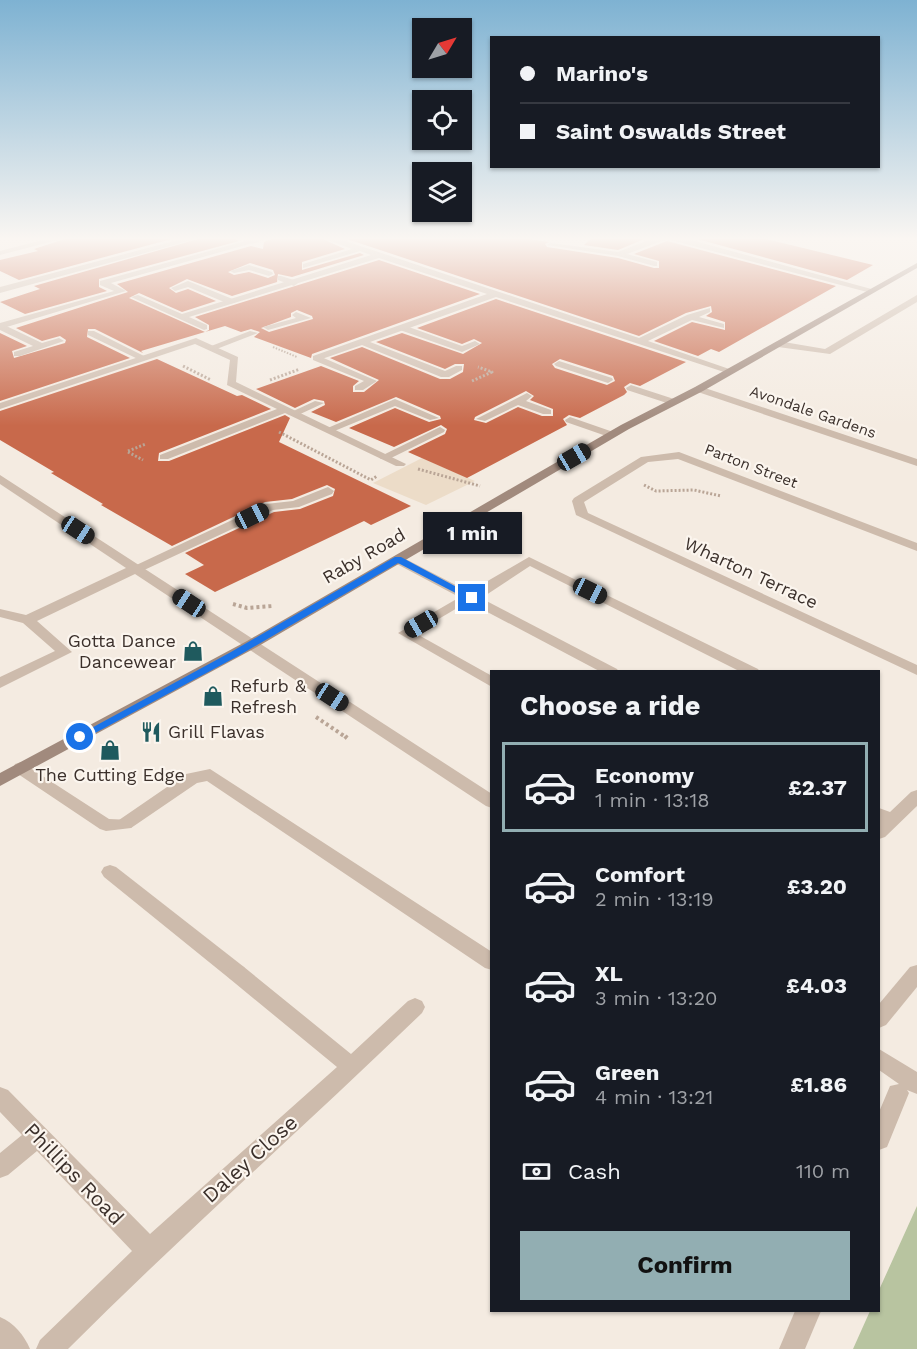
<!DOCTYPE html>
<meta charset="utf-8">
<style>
:root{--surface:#171b24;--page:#20242c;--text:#f1f3f6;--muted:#9ea1a6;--line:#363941;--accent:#92aeb2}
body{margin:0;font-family:"Work Sans",sans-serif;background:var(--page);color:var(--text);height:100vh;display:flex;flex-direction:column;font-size:22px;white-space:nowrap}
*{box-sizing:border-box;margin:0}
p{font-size:20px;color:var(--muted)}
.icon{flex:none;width:33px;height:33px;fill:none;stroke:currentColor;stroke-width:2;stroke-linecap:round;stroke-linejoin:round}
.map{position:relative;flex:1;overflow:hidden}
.panel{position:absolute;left:490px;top:670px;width:390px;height:642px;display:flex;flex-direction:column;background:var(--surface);border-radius:0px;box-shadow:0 2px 4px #0004}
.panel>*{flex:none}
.banner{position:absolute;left:490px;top:36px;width:390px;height:132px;border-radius:0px;box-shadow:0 2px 4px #0004;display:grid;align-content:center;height:132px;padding:0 30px;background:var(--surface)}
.needle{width:39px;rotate:52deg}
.buttons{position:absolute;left:412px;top:18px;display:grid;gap:12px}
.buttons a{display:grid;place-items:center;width:60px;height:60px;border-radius:0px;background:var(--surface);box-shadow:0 2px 4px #0004;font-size:30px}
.end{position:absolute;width:27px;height:27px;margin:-14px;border:8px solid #1a73e8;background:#fff;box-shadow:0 0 0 3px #fff}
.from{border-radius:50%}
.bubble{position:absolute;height:42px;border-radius:0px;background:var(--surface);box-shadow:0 2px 4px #0004;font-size:20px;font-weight:700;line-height:42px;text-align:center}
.car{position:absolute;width:18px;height:36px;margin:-18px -9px;border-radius:8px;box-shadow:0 0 4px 2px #0007;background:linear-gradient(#222 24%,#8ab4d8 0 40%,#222 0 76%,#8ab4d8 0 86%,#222 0)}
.banner b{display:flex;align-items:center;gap:21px;height:57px;font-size:22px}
.banner b+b{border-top:2px solid var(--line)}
.banner i{width:15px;height:15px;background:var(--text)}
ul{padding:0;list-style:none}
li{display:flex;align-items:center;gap:18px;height:90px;margin:0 12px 9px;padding:0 18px;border:3px solid transparent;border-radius:0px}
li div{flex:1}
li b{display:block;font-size:22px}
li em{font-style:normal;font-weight:700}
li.active{border-color:var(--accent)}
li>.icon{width:54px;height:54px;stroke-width:1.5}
h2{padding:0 30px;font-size:27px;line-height:72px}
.pay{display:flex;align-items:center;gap:15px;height:66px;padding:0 30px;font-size:22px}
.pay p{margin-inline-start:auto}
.button{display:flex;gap:12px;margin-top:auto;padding:12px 30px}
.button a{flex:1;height:69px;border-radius:0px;background:var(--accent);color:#111;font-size:24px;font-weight:700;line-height:69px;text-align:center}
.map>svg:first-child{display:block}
.green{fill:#b8c4a0}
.plaza{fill:#ecdcc8}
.building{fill:#c8694b;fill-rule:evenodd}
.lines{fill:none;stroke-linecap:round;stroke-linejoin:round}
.path-far3{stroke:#b9a596;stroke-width:2;stroke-dasharray:1.5 1.5;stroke-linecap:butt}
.path-far2{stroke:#b9a596;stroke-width:3;stroke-dasharray:2 2;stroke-linecap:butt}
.path-far1{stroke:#b9a596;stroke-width:4;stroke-dasharray:3 3;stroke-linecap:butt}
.path{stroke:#b9a596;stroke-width:4.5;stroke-dasharray:4 4;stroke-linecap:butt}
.lane{fill:#cdbbac;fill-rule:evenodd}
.street{fill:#cdbbac;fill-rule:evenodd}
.secondary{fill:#a18a7d;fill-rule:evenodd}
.route{fill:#1a73e8}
.labels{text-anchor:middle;stroke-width:4.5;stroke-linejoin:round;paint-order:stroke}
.far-street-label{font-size:15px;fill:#3b302b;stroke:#fbf5ee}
.street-label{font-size:18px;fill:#3b302b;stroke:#fbf5ee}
.poi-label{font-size:18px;fill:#3b302b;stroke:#fbf5ee;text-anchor:start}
.near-street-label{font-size:21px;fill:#3b302b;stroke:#fbf5ee}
</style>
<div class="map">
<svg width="917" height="1349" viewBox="0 0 917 1349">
<rect width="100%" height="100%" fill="#f4ebe1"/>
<path class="green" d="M917 1206V1349H853L870 1311H879V1290Z"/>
<path class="plaza" d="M422 458 475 481 426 505 373 483Z"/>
<g class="building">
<path d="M71 237H179L19 280 0 271V260L38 251 34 249Z"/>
<path d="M205 237H230L239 241 99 279V287L107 291 25 314 0 302 40 289 34 286Z"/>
<path d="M276 237H318L345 249 302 262V270L360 253 364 255 292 277 278 274 277 282 232 296 187 279 169 288 176 293 188 289 216 301 182 312 139 293 129 298 205 332 209 330V325L195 317 379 260 480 294 312 354 311 358 254 337 260 332 251 329 241 332 225 326 141 351 143 353 95 329H88L87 337 130 358 0 401V333L27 346 12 351 14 358 65 343 66 340 60 336 42 341 16 328 128 292 117 284 251 246 263 249 264 242ZM250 263 273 270 275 275 268 278 249 272 234 275 228 272ZM297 310 312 316 313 319 269 332 261 328 291 317V313Z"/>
<path d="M341 237H515L549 242 545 244 547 247 618 258 654 268H659V261L634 254 667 241 836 286 719 352 711 349 698 356 654 341 692 322 725 330V322L706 316 712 312 711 306 686 313 639 336Z"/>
<path d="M593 237H649L618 250 584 245Z"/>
<path d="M690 237H758L873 265 847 280Z"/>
<path d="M496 299 686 362 640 386 630 383 624 387 627 392 624 395 580 418 569 415 563 419 567 425 467 478 408 452 445 434 447 429 441 425 394 447 349 428 395 408 429 422 441 419 440 416 396 397 336 422 311 412 325 405 324 401 314 399 295 408 256 389 321 366 359 381 353 386V392H364L379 380 330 358 362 347 440 379H450L463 372 464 364H455L445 369 376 342 402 333 463 354 482 343 474 339 462 344 417 328ZM560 359 613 376 615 381 607 385 555 368 552 364ZM526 391 534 396 530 400 553 409V416H542L518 407 486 423 474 420 475 417Z"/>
<path d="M157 359 237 396 242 395 271 409 159 453 158 461H169L285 415 290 418 279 442 411 506 371 525 364 521 215 592 185 574 204 565 185 553 274 512 300 509 333 496 335 489 327 485 292 499 265 502 172 546 101 505 103 504 51 473 54 472 0 440V411Z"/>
</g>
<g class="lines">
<path class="path-far3" d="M273 347 297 357"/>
<g class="path-far2">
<path d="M183 366 211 380"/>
<path d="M270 380 300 369"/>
<path d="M472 381 492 372 478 367"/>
<path d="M279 432 371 480 377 476"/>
<path d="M128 451 146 444"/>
<path d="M128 452 143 460"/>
<path d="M418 469 480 486"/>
<path d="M644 485 656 491 694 490 721 496"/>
</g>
<g class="path-far1">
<path d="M233 604 247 608 273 606"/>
<path d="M316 717 347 738"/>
</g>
<path class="path" d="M345 736 347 738"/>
<g class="lane">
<path d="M189 237H203L0 293V287Z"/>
<path d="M240 237H251L259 242 252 244Z"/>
<path d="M249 265 272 272 273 274 269 276 249 270 234 273 230 271Z"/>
<path d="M281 276 297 281 298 283 294 286 278 280V276Z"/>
<path d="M188 281 235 300 236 302 229 304 188 287 175 291 171 288Z"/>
<path d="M296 312 311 318 268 330 263 327 296 318 292 315Z"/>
<path d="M0 323 42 343 59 338 64 341 20 356H14V352L33 346 0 330Z"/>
<path d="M400 326H406L462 346 475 341 480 344 462 352 400 330Z"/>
<path d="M88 331H94L148 358 140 360 88 335Z"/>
<path d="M250 331 258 333 214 350 206 348Z"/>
<path d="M313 356H319L377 381 363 390H355V386L364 381 313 360Z"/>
<path d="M559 361 612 378 613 380 608 383 556 366 554 364Z"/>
<path d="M631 385 677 400 678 402 673 405 627 390 626 388Z"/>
<path d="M527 393 532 396 526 401 551 410V414H543L518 405 485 421 476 419Z"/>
<path d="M395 399 439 418 430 420 395 406 332 432 323 430Z"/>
<path d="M315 401 324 403 296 416 287 414Z"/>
<path d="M570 417 616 433 617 435 612 438 566 422 565 420Z"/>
<path d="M440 427 445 430 444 432 389 459H381L379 457Z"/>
<path d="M328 487 334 491 332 494 299 507 273 510 142 571H132L130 568 266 504 293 501Z"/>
<path d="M529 557 758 669 760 672H741L530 566 477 601H469L415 633 492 676V687L398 633Z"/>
<path d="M210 769 492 952V970L485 968 207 781 197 783 131 828H119L116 824 119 820 186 774Z"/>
<path d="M110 865 116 867 244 967 247 973 244 979 237 981 230 979 104 877 101 872 104 867Z"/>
<path d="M917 965V987L886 1025 879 1028V1004L910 967Z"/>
</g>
<g class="street">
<path d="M54 237H69L0 255V251Z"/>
<path d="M260 237H274L111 283 126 291 0 329V323L114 291 100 285V281Z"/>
<path d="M320 237H333L639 338 687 315 710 308V312L699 317 724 324V328L692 320 648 341 735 371 727 373 496 297 370 342 445 371 456 366H462V370L449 377H441L362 345 319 360H313V356L487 294 379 258 189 317 207 325V329L204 330 131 297 138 295 182 314 371 255 360 251 303 268V264L352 249Z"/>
<path d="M656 237H680L875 290 871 293 667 239 627 254 657 262V266H654L618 256 547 245 551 243 618 252Z"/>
<path d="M917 295V302L830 354 778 347 773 344 778 341 825 349Z"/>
<path d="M196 338 238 357 236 382 406 464 404 466H396L285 413 168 459H160V455L277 409 227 385 230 360 195 344 0 409V403Z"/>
<path d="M699 386 917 459V466L695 391 694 389Z"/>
<path d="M679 452 917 543V551L678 459 648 462 584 502 588 513 917 665V675L576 515 572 501 574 498 641 457Z"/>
<path d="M0 475 492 794V808L486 806 135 574 37 621 72 652 0 688V677L55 651 23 623 0 617V609L26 615 126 568 0 484Z"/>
<path d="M398 555 617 669 619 672H601L393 562 391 559Z"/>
<path d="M21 762 109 819 131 820 134 824 131 828 106 831 100 829 15 772 13 768 15 764Z"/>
<path d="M917 790V806L885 837 879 839V808L890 812 911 792Z"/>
<path d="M237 965 244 967 351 1054 408 1001 415 998 422 1001 425 1007 422 1013C305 1126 183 1234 68 1349H36L40 1340 132 1251 37 1151 8 1175 0 1178V1153L22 1135 0 1112V1087L8 1090 150 1234 337 1067 230 979 227 973 230 967Z"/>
<path d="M879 1049 917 1072V1094L907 1090 909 1093 887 1147 879 1150V1112L890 1086 899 1084 879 1070Z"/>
<path d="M795 1311H821L805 1349H779Z"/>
<path d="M0 1317C14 1323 24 1335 30 1349H0Z"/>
</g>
<path class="secondary" d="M917 263V268L703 391 629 429 257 647 0 786V773L247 641 621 425 695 387Z"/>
</g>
<linearGradient id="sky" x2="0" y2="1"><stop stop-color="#7eb2d2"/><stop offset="0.56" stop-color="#faf6f2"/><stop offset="1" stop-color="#faf6f2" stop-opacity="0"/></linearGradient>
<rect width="917" height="426" fill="url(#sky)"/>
<path class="route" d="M395 557H401L477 598 469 600 398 563 238 656 84 739 75 737 231 652Z"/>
<defs>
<g id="shop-bare" transform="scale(1.62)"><path d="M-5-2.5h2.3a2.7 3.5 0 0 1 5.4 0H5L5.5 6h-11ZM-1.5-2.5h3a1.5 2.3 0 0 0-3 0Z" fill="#1f5a5e" stroke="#fbf5ee" stroke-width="2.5" paint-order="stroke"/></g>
<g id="restaurant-bare" transform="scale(1.62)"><path d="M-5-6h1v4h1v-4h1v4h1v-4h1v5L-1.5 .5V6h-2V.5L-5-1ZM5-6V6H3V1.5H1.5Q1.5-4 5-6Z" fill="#1f5a5e" stroke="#fbf5ee" stroke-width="2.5" paint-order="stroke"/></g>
</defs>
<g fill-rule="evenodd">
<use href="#shop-bare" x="193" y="651"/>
<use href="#shop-bare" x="213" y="696"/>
<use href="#restaurant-bare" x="151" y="732"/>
<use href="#shop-bare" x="110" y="750"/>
</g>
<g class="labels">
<g class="far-street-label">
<text transform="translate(813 412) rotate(19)" y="5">Avondale Gardens</text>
<text transform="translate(751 466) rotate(21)" y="5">Parton Street</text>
</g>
<g class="street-label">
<text transform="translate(364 556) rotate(-30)" y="6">Raby Road</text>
<text transform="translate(751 573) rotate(25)" y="6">Wharton Terrace</text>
</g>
<g class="poi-label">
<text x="176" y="647" text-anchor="end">Gotta Dance<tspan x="176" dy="21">Dancewear</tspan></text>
<text x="230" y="692">Refurb &amp;<tspan x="230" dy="21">Refresh</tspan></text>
<text x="168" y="738">Grill Flavas</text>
<text x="110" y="781" text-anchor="middle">The Cutting Edge</text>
</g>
<g class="near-street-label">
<text transform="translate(250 1159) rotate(-42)" y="7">Daley Close</text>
<text transform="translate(74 1174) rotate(46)" y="7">Phillips Road</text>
</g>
</g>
</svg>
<div class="buttons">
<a><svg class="needle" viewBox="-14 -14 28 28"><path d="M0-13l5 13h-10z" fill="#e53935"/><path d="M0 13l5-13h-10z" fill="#9ea1a6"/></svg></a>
<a><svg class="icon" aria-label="locate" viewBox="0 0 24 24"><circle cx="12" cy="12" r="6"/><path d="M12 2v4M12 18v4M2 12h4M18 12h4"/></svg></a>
<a><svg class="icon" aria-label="layers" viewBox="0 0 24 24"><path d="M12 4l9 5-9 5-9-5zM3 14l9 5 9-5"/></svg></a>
</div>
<i class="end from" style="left:80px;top:737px"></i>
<i class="end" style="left:472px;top:598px"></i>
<div class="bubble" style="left:423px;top:512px;width:99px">1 min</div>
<i class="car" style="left:574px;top:457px;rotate:60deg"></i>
<i class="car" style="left:252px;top:516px;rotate:64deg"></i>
<i class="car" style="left:78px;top:530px;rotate:123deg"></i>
<i class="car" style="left:590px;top:591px;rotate:116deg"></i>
<i class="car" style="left:189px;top:603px;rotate:303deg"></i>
<i class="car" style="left:421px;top:624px;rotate:240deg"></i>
<i class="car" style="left:332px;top:697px;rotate:123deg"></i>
<div class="banner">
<b><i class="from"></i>Marino's</b>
<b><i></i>Saint Oswalds Street</b>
</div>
<section class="panel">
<h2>Choose a ride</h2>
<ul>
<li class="active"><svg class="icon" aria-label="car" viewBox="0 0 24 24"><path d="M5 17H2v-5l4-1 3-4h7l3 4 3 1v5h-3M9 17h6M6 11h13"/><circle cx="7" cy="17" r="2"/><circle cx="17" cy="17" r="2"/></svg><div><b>Economy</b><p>1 min · 13:18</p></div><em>£2.37</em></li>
<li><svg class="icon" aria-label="car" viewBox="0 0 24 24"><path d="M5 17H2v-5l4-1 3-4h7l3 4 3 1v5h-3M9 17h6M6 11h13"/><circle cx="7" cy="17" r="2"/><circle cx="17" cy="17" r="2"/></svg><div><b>Comfort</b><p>2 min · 13:19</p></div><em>£3.20</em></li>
<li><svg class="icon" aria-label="car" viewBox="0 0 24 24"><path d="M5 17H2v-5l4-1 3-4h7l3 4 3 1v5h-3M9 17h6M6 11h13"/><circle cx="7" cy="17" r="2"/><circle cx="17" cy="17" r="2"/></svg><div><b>XL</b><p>3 min · 13:20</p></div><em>£4.03</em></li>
<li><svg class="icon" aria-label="car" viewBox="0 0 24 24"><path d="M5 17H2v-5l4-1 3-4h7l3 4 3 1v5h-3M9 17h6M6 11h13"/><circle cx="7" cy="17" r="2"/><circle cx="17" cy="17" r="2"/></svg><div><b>Green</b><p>4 min · 13:21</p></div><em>£1.86</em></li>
</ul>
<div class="pay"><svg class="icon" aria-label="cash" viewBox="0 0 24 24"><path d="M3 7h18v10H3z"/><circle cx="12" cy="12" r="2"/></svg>Cash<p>110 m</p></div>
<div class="button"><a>Confirm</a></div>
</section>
</div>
